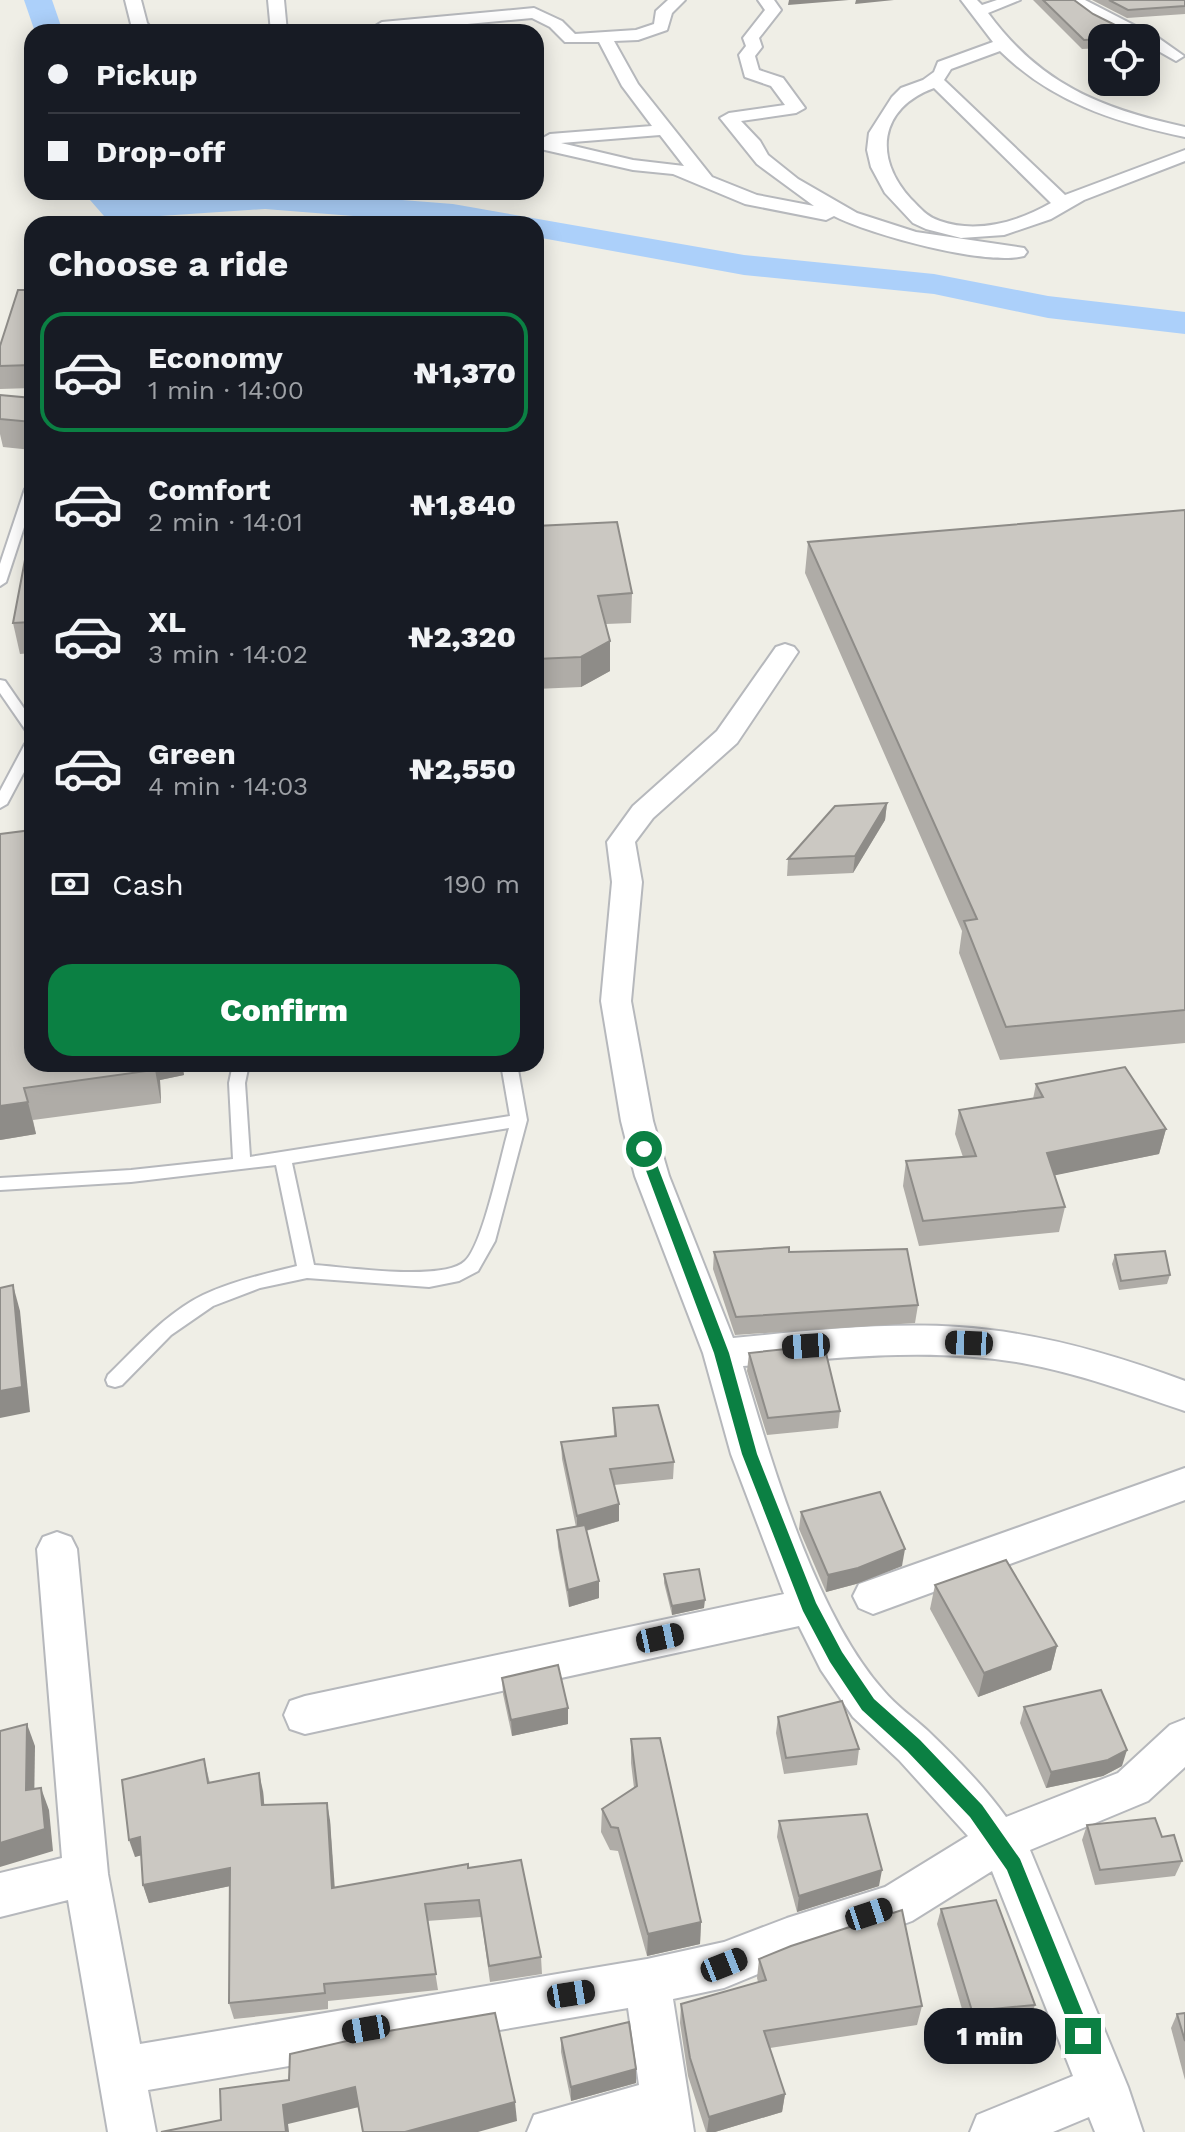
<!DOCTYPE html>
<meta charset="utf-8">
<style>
:root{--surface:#171b24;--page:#20242c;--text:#f1f3f6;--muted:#9ea1a6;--line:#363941;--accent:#0b8043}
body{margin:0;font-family:"Work Sans",sans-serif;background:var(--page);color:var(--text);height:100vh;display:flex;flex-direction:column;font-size:30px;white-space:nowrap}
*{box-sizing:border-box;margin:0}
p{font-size:26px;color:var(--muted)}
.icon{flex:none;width:44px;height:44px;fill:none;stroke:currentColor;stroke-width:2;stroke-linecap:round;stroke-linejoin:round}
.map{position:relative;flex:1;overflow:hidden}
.drawer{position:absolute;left:24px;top:216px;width:520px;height:856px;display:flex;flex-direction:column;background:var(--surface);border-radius:24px;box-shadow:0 4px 20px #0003}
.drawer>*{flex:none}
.top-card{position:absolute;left:24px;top:24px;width:520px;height:176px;border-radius:24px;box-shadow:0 4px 20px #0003;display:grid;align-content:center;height:176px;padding:0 24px;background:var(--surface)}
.buttons{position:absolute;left:1088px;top:24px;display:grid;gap:16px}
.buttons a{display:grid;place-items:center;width:72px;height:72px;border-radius:16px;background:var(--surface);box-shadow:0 4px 20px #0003;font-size:40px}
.end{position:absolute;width:36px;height:36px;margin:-18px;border:10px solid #0b8043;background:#fff;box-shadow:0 0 0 4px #fff}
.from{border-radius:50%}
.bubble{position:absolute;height:56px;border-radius:24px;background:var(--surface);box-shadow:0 4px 20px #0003;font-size:26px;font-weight:800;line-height:56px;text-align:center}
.car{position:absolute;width:24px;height:48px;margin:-24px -12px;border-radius:10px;box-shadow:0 0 6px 2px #0007;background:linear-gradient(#222 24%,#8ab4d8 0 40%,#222 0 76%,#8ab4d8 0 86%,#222 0)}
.top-card b{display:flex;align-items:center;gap:28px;height:76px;font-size:30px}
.top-card b+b{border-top:2px solid var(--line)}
.top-card i{width:20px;height:20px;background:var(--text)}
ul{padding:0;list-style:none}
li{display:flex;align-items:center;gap:24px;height:120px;margin:0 16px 12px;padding:0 8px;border:4px solid transparent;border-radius:24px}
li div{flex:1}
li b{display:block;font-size:30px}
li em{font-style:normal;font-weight:800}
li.active{border-color:var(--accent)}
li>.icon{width:72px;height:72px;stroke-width:1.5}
h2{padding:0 24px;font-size:36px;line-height:96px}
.pay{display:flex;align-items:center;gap:20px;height:88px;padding:0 24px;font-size:30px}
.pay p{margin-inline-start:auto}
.primary-button{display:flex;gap:16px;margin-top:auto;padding:16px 24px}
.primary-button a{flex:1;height:92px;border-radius:24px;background:var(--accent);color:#fff;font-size:32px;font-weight:800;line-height:92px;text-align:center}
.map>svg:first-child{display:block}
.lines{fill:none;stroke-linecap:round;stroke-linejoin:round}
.river{fill:#acd0fa;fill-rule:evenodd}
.lane-casing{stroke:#b6b8bc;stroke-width:4}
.street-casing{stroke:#b6b8bc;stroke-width:4}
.lane{fill:#fff;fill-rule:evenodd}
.street{fill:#fff;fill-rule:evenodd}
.wall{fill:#afaca7}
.shaded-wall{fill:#8e8c88}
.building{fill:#cbc8c2;stroke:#8e8c88;stroke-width:2}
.route{fill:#0b8043}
</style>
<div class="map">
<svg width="1185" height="2132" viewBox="0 0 1185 2132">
<rect width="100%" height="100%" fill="#efeee6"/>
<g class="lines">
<g class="river">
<path d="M24 0H52L63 32H35Z"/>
<path d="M83 192H117L124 199 223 192H300L453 204 744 255 934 274 1048 296 1185 312V334L1048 318 934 294 744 275 536 237V224H454L265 209 116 219 104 216Z"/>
</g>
<g class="lane-casing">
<g id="lane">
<path d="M32 486V503L6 582 0 586V564L25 489Z"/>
<path d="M0 680 5 681 32 720V733L27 732 0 693Z"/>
<path d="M32 740V757L7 804 0 808V791L25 744Z"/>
<path d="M233 1064H249L245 1083 250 1157 510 1116 501 1064H517L527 1120 495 1241 478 1271 459 1281 429 1287 307 1278 260 1288 213 1306 171 1335 122 1385 115 1387 108 1385 106 1380 108 1375C137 1347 166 1313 203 1295 233 1281 265 1274 297 1266L276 1165 131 1182 0 1190V1178L131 1170 233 1159 229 1083ZM509 1128C501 1155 483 1245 465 1261 443 1282 346 1267 314 1265L292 1163Z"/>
</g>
</g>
<g class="street-casing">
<g id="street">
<path d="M125 0H141L147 23 154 32H137L131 24Z"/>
<path d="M268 0H284L287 32H271Z"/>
<path d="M668 0H685L672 13 667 30 638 40 614 41 638 84 712 177 757 195 814 206 757 164 720 118 729 113 785 105 771 86 745 77 739 55 746 46 743 38 765 10 758 0H774L781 10 759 38 762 47 755 56 759 70 783 78 805 108 796 113 741 121 760 141 768 155 798 179 857 213 916 232 1024 248 1027 252 1024 256C985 266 871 235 834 216L826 220 745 204 673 174 633 170 536 148V138L541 139 550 134 652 126 622 86 599 42H565L550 27 532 18 382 32 374 27 382 22 534 8 562 21 575 34 636 30 654 24 656 11ZM660 135 684 166 633 160 561 143Z"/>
<path d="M961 0H977L982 5 997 0H1020L988 13C1040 84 1101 109 1185 127V137C1114 122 1052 102 1000 51L951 69 944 80 1065 195 1185 150V161L1084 200 1051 219 1004 235 961 238 926 229 913 223 885 193 871 167 867 150 869 133 892 97 901 88 923 80 934 72 938 62 993 42ZM934 88 1051 203C1018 222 977 234 940 221 927 217 920 208 911 199 873 158 879 108 934 88Z"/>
<path d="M1067 0H1085L1157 37 1184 56 1176 61 1146 44V38C1122 38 1084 18 1067 0Z"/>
<path d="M785 644 794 647 798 652 737 743 653 818 635 842 642 882 631 1001 653 1121 669 1176 733 1338C808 1331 884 1322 959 1327 1037 1332 1113 1354 1185 1381V1411C1131 1393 1078 1373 1022 1363 929 1347 836 1358 743 1366 772 1464 815 1613 883 1690 896 1706 914 1718 928 1731 956 1758 984 1786 1006 1817L1118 1773 1170 1725 1185 1719V1767L1148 1801 1030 1850 1128 2087 1143 2132H1095L1089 2117 1053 2132H970L977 2115 1073 2076 992 1871 912 1921 896 1927 787 1962 724 1988 673 1999 694 2132H527L534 2115 639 2085 628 2008 148 2090 156 2132H108L68 1900 0 1917V1873L62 1858 37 1549 43 1537 57 1532 71 1537 77 1549 108 1874 140 2044 647 1959 724 1942 787 1918 885 1887 968 1836 899 1760 853 1717 821 1670 799 1626 305 1734 290 1729 284 1715 290 1701 305 1696 784 1594 731 1454 703 1353 635 1176 621 1121 601 1001 612 882 607 842 633 806 717 731 776 647Z"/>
<path d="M1185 1468V1500L873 1614 859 1608 853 1596 859 1584Z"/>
</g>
</g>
<use href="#lane" class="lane"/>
<use href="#street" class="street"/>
</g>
<g class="wall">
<path d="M1033 0H1074L1102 38V48L1082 49Z"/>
<path d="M1092 0H1185V14L1127 18Z"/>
<path d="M32 290V388L0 389V346Z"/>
<path d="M0 395 32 398V450L3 447 0 434Z"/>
<path d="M1185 510V1043L1000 1060 959 953 962 931 805 573 808 542Z"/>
<path d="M32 523V653L20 654 13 623Z"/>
<path d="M536 526 632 593 631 623 606 624 610 641V671L581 687 536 689Z"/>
<path d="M887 803 885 820 853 873 787 876 788 859Z"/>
<path d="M32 1064H182L184 1075 160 1080 161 1103 33 1120 36 1134 0 1140Z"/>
<path d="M1036 1084 1166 1129 1159 1154 1054 1175 1065 1207 1059 1232 919 1246 903 1186 906 1161 963 1157 955 1134 959 1110 1033 1099Z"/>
<path d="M714 1252H789L918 1305 915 1323 735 1335 713 1269Z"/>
<path d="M1115 1255 1170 1275 1167 1284 1119 1290 1112 1264Z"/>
<path d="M749 1353 840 1411 838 1428 767 1435 747 1371Z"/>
<path d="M613 1408 674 1462 673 1479 614 1485 619 1521 586 1531 599 1581V1598L569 1607 558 1547 557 1530 576 1527 562 1459 561 1442 614 1436Z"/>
<path d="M801 1512 902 1566 856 1584 826 1592 799 1529Z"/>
<path d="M664 1574 704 1608 672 1615 664 1583Z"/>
<path d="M935 1585 1057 1646 1051 1670 978 1697 930 1609Z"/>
<path d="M502 1678 568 1724 512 1736 503 1694Z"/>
<path d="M1024 1707 1122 1766 1103 1776 1046 1788 1020 1723Z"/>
<path d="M778 1717 859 1749 857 1765 784 1774 776 1733Z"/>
<path d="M631 1739 701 1922 700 1944 647 1956 618 1851 610 1850 601 1832 602 1809 634 1788 631 1763Z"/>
<path d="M204 1759 210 1783 263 1791 264 1805 330 1820 334 1888 468 1868 541 1957 542 1974 490 1982 481 1917 427 1921 438 1990 328 2001V2009L234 2019 229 2003 230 1886 149 1903 143 1885 141 1855 135 1857Z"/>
<path d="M779 1821 879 1886 797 1912 777 1837Z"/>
<path d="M1087 1825 1162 1837 1182 1861 1175 1876 1095 1885 1082 1840Z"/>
<path d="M941 1909 1035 2005 1030 2019 967 2026 937 1924Z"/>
<path d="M759 1959 922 2006 917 2025 770 2048 785 2094 782 2112 715 2132H706L688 2076 680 2023 681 2004 758 1982 757 1978Z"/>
<path d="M1185 2013V2080L1171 2028 1177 2014Z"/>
<path d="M561 2038 636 2069V2083L571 2101 561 2052Z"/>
</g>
<g class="shaded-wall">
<path d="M789 0H849L788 5Z"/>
<path d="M856 0H894L855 4Z"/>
<path d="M610 641V671L581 687V657Z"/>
<path d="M887 803 885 820 853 873 855 856Z"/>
<path d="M154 1064H182L184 1075 160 1080 161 1103Z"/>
<path d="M28 1102 36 1134 0 1140V1106Z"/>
<path d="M1166 1129 1159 1154 1042 1178 1047 1153Z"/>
<path d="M13 1285 20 1311 30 1412 0 1418V1391Z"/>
<path d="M619 1504V1521L577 1533V1516Z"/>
<path d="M905 1549 902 1566 856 1584 826 1592 828 1575Z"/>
<path d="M599 1581V1598L569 1607 568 1590Z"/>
<path d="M705 1600 704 1608 672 1615V1606Z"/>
<path d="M1057 1646 1051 1670 978 1697 984 1673Z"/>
<path d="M568 1708V1724L512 1736 511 1720Z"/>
<path d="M27 1724 35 1746 34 1812 26 1790Z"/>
<path d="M1127 1750 1122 1766 1103 1776 1046 1788 1051 1772Z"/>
<path d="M259 1773 263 1791 266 1823 262 1805Z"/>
<path d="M41 1788 49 1810 53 1851 0 1867V1843Z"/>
<path d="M327 1803 330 1820 336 1905 332 1888Z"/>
<path d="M140 1837 146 1854 135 1857 129 1840Z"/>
<path d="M230 1868 235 1885 149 1903 143 1885Z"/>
<path d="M882 1870 879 1886 797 1912 799 1896Z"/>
<path d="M701 1922 700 1944 647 1956 648 1934Z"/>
<path d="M636 2069V2083L571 2101V2087Z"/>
<path d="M355 2087 359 2107 288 2124 289 2132H286L283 2105Z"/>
<path d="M785 2094 782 2112 715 2132H707L709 2117Z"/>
<path d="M515 2102 517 2121 478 2132H405Z"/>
</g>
<g class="building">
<path d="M1043 0H1074L1093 14 1115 25 1144 32V35L1127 38H1102V39L1084 40Z"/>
<path d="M1109 0H1185V6L1128 10Z"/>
<path d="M18 290H32V365L0 366V346Z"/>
<path d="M0 395 32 398V422L0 419Z"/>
<path d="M1185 510V1010L1006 1027 964 921 977 919 808 542Z"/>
<path d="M617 522 632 593 598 596 610 641 581 657 536 659V526Z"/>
<path d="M32 523V622L13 623Z"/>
<path d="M887 803 855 856 788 859 835 806Z"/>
<path d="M32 830V1064H154V1070L24 1088 28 1102 0 1106V834Z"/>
<path d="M1125 1067 1166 1129 1047 1153 1065 1207 923 1221 906 1161 976 1156 959 1110 1043 1097 1036 1084Z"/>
<path d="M789 1247V1252L907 1249 918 1305 736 1317 714 1252Z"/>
<path d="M1165 1251 1170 1275 1121 1281 1115 1255Z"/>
<path d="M13 1285 22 1387 0 1391V1288Z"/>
<path d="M824 1345 840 1411 768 1418 749 1353Z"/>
<path d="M658 1405 674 1462 610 1469 619 1504 577 1516 561 1442 616 1436 613 1408Z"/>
<path d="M880 1492 905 1549 858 1568 828 1575 801 1512Z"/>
<path d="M585 1525 599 1581 568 1590 557 1530Z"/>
<path d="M1006 1560 1057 1646 984 1673 935 1585Z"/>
<path d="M699 1569 705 1600 672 1606 664 1574Z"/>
<path d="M558 1665 568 1708 511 1720 502 1678Z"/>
<path d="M1101 1690 1127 1750 1108 1760 1051 1772 1024 1707Z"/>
<path d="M842 1701 859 1749 786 1758 778 1717Z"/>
<path d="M27 1724 26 1790 41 1788 45 1829 0 1843V1731Z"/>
<path d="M660 1738 701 1922 648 1934 618 1828 611 1827 602 1809 637 1786 631 1739Z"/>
<path d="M204 1759 208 1783 259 1773 262 1805 327 1803 332 1888 468 1864V1868L521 1860 541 1957 489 1966 479 1900 425 1904 436 1974 324 1984 325 1993 229 2003 230 1868 143 1885 140 1837 129 1840 122 1780Z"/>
<path d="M867 1814 882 1870 799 1896 779 1821Z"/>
<path d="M1155 1818 1162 1837 1174 1835 1182 1861 1100 1870 1087 1825Z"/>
<path d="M996 1900 1035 2005 972 2011 941 1909Z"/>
<path d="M902 1910 922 2006 764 2031 785 2094 709 2117 690 2058 681 2004 766 1980 759 1959 791 1946Z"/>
<path d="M495 2013 515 2102 405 2132H363L355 2087 283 2105 286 2132H161L221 2120 220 2089 289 2080 290 2054 347 2041V2038Z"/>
<path d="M1185 2013V2041L1177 2014Z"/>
<path d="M629 2022 636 2069 571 2087 561 2038Z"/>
</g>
<path class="route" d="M644 1144 651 1149 729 1353 757 1454 816 1603 842 1652 874 1699 920 1740 982 1805 1020 1859 1092 2036 1090 2043 1083 2045 1076 2043 1007 1870 970 1817 907 1751 862 1710 830 1662 803 1611 742 1454 714 1353 638 1149Z"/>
</svg>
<div class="buttons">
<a><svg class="icon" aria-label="locate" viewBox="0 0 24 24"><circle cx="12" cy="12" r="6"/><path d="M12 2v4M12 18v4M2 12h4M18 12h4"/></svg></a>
</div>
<i class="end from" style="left:644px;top:1149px"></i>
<i class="end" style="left:1083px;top:2036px"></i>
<div class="bubble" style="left:924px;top:2008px;width:132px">1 min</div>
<i class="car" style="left:969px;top:1343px;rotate:272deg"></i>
<i class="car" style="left:806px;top:1346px;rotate:266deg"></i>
<i class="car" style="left:660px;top:1638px;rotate:78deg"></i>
<i class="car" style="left:869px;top:1914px;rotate:72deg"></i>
<i class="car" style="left:724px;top:1965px;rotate:68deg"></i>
<i class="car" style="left:571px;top:1994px;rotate:81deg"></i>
<i class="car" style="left:366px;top:2029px;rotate:260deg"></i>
<div class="top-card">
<b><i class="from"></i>Pickup</b>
<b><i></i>Drop-off</b>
</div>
<section class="drawer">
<h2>Choose a ride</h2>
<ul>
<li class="active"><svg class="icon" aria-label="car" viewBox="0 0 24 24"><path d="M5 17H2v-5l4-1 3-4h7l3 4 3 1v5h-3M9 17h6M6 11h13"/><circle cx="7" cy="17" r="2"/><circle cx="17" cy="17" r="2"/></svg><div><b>Economy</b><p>1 min · 14:00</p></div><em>₦1,370</em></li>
<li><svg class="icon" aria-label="car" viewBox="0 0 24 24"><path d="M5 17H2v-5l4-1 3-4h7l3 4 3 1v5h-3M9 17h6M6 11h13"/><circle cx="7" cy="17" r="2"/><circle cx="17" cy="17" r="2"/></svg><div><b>Comfort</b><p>2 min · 14:01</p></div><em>₦1,840</em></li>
<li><svg class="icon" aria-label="car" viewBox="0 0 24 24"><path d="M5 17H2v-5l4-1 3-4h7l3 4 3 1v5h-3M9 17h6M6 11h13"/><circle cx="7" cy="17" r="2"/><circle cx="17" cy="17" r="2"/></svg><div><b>XL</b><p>3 min · 14:02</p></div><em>₦2,320</em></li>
<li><svg class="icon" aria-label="car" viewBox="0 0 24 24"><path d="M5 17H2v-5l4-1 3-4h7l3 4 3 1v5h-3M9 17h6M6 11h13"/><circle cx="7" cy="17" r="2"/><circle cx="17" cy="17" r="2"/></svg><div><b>Green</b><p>4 min · 14:03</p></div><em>₦2,550</em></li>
</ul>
<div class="pay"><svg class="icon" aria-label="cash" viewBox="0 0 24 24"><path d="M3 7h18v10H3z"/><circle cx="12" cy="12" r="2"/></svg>Cash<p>190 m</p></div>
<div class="primary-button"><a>Confirm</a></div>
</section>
</div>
